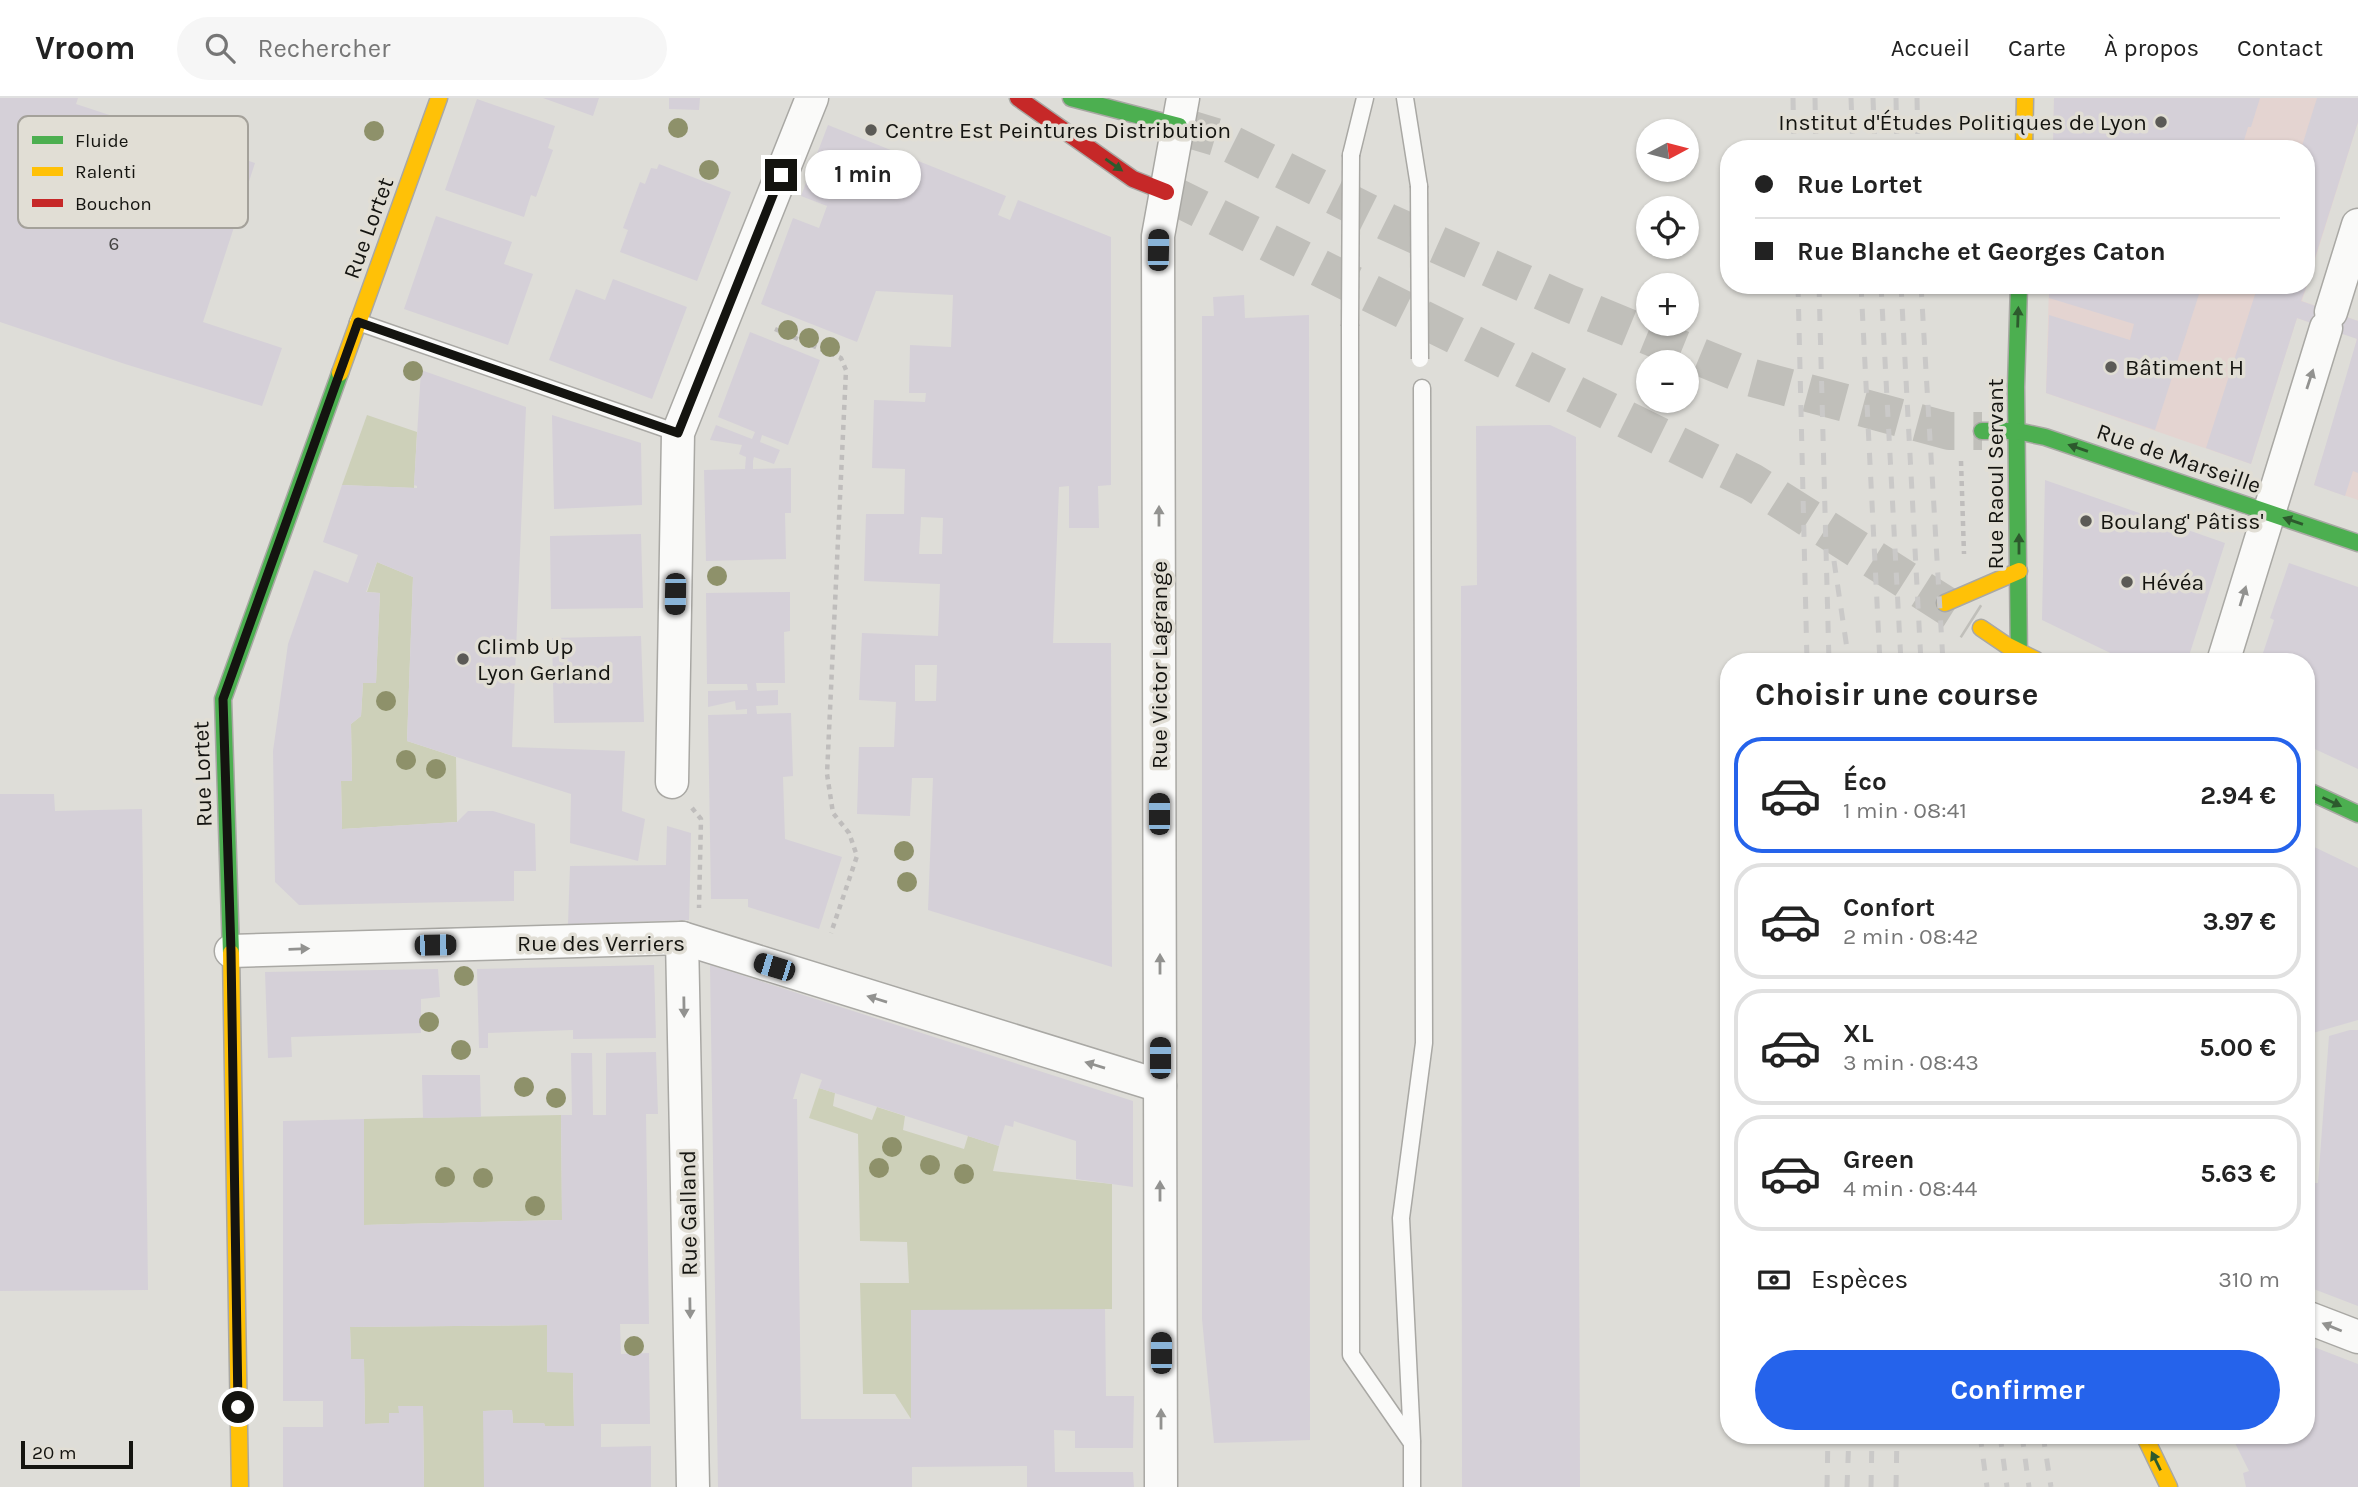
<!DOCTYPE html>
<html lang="fr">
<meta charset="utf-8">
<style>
:root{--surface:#fff;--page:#f6f6f6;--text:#222;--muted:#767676;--line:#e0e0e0;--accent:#2563eb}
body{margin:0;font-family:Karla,sans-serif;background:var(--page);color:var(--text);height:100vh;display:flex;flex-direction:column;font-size:26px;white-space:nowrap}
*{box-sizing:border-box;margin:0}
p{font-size:23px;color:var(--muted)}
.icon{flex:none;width:38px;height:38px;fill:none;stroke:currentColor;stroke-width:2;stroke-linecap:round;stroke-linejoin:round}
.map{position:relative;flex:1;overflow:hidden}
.side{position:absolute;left:1720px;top:555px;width:595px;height:791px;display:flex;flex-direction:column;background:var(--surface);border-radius:28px;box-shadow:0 2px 5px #0004}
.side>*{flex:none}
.hud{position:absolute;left:1720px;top:42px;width:595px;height:154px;border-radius:28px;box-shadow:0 2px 5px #0004;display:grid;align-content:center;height:154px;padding:0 35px;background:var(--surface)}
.needle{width:46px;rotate:83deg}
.buttons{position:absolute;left:1636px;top:21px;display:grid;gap:14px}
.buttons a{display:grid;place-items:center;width:63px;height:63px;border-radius:50%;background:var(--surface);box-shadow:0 2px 5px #0004;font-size:35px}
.scale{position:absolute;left:21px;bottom:18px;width:112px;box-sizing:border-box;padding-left:7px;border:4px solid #141410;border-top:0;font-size:19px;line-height:24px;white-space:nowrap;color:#141410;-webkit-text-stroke:5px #e1ded5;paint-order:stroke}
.end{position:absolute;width:32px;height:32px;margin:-16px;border:9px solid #141410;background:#fff;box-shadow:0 0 0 4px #fff}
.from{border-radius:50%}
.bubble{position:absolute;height:49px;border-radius:24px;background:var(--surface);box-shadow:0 2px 5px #0004;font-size:23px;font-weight:700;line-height:49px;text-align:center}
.car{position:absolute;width:21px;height:42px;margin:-21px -10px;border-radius:9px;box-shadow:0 0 5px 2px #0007;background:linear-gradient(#222 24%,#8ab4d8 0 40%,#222 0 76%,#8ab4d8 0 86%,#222 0)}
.hud b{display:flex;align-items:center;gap:24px;height:66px;font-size:26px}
.hud b+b{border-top:2px solid var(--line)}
.hud i{width:18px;height:18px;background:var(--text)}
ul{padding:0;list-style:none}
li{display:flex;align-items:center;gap:21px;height:116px;margin:0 14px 10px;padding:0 21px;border:4px solid var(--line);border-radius:28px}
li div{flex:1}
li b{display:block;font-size:26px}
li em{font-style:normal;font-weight:700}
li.active{border-color:var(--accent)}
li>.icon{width:63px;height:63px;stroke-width:1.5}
h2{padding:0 35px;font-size:32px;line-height:84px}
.pay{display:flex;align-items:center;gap:18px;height:77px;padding:0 35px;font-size:26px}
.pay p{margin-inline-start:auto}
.cta{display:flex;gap:14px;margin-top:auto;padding:14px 35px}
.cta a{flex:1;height:80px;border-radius:42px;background:var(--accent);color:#fff;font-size:28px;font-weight:700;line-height:80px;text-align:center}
header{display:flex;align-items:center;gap:42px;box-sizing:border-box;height:98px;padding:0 35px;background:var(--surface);border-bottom:2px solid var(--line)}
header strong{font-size:33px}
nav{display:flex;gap:38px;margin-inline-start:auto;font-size:24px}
.search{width:490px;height:63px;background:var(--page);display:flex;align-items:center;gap:18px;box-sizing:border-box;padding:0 24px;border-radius:38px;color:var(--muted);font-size:26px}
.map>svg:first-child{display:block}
.education{fill:#e4d4d1}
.green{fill:#cdd0b9}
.building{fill:#d5d0d8;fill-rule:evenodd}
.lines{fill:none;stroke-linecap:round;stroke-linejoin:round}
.secondary-tunnel{stroke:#c0bfba;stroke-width:38;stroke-dasharray:38 19;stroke-linecap:butt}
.lane-casing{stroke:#a9a8a4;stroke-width:19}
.street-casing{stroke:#a9a8a4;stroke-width:35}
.fast-casing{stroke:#a9a8a4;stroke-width:19}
.slow-casing{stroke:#a9a8a4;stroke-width:19}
.jam-casing{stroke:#a9a8a4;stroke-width:19}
.path{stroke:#bfbdbc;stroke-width:4.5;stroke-dasharray:5 5;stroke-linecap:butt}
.lane{stroke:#fafaf9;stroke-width:16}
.street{stroke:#fafaf9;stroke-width:32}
.fast{stroke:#4caf50;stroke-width:16}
.slow{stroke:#ffc107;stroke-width:16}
.jam{stroke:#c62828;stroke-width:16}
.rail{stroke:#cac9c8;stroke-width:5;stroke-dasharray:12 12;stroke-linecap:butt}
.lane-bridge-casing{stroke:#a9a8a4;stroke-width:19;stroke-linecap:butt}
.lane-bridge{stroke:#fafaf9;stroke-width:16}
.tree{fill:#8e916a}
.oneway{fill:#2d5a2d}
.oneway2{fill:#929290}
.route{stroke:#141410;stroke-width:9}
.poi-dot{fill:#5b5a56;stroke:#e1ded5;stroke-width:2.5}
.labels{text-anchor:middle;stroke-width:7;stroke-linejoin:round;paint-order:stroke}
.number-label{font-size:19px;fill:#444342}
.poi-label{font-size:23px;fill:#141410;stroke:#e1ded5;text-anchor:start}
.street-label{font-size:23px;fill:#141410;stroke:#e1ded5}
.key{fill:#e1ded5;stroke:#a4a19a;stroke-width:2}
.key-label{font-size:19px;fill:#141410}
</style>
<header>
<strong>Vroom</strong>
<div class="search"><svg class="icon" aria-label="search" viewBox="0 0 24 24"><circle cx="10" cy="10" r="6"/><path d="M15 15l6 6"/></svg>Rechercher</div>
<nav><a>Accueil</a><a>Carte</a><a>À propos</a><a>Contact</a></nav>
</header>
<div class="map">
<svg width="2358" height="1389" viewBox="0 0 2358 1389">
<rect width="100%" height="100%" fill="#deddd8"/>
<path class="education" d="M2054 0H2358V24L2302 203 2358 223V402L2314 387 2352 262 2357 240 2297 220 2251 366 2046 295 2049 187H2306V51H2053Z"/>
<g class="green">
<path d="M367 317 417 334 414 390 342 387Z"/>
<path d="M377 464 413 479 407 643 456 659 457 724 342 731 341 683H352L351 626 361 618 363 585 376 584 380 495 367 494Z"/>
<path d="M819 990 835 995 833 1008 872 1022 877 1009 905 1018 903 1032 964 1051 968 1038 999 1048 993 1073 1112 1086V1211H1105L911 1321 895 1296H863L860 1185H909L907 1144 860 1143 858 1036 809 1020Z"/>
<path d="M561 1017 562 1122 364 1127V1021Z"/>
<path d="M547 1227 573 1275 574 1328H545L544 1325H513L512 1312 484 1313V1389H424L423 1308H399V1315L389 1325 365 1326 364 1262 351 1261 350 1229Z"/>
</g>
<g class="building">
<path d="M0 0H78L76 6 255 65 203 224 282 250 262 308 125 266 0 224Z"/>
<path d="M543 0H599L593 18Z"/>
<path d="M669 0H700L699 12 669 11Z"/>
<path d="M2054 0H2260L2251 29H2248L2243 46 2247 47 2246 51H2053Z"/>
<path d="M2317 0H2358V24L2307 185 2306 51H2301Z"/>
<path d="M477 1 555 28 548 50 553 52 536 99 531 97 524 119 445 92Z"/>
<path d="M828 27 1006 98 998 117 1010 122 1018 102 1111 139V387L1098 388 1099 430H1069V388L1059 389 1053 545H1111L1112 869 928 812 933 680H912L910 718 857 716 859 649H894L896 604 859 602 862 535 938 538 940 486 864 483 866 416H904L905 371 872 370 874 302 925 304 926 295H909L910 247 951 249 953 197 876 193 857 244 761 206 793 120 819 130 827 108 801 98ZM921 419 943 420 942 456H919ZM915 567H937L936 603H915Z"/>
<path d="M659 66 731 94 697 183 620 154 628 132 623 130 640 84 645 86 651 70 657 71Z"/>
<path d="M436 118 512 144 504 166 533 176 508 247 404 211Z"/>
<path d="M613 181 687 209 652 301 549 262 576 191 605 202Z"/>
<path d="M2049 187H2202L2155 332 2046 295 2049 217 2130 242 2134 226 2049 200Z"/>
<path d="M2258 187H2307L2301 203 2358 223V375L2353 373 2345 398 2314 387 2357 241 2297 220 2251 366 2206 350Z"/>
<path d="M1244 197 1245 220 1309 217 1310 1342 1214 1345 1202 1221V218H1214L1213 199Z"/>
<path d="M750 234 820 262 788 347 762 337 760 344 780 352 774 366 754 359 753 363V371L791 370V415H785L786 461 706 463 704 372 745 371 746 359 739 356 742 347 710 342 716 327 752 341 755 334 718 319Z"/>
<path d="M421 272 526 309 512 649 625 653 622 713 645 721 638 763 570 745 571 696 407 643 413 479 377 464 366 494 380 495 376 585H363L361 618 351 626 352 683H341L342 731 457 724 468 713H493L535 726 536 773H514V803L299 807 275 784 273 653 288 546 314 472 348 485 358 457 323 444 342 387 417 390V388L414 387Z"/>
<path d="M552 317 641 345 642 407 554 411Z"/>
<path d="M1550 327 1576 339 1580 1389H1462L1461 488 1477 487 1476 328Z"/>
<path d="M2045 382 2225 445 2187 564H2129L2042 522Z"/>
<path d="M641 436 643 510 551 511 550 438Z"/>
<path d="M2289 465 2358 489V671L2306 647V564H2260L2274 522 2270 520Z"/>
<path d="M790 494V533L784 534 785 585H756L757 593 778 592V607L756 608 757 616 791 615 793 678 783 679 785 741 842 759 819 831 748 809V801H711L708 617 747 616V611L736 612 735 603 708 609V593L748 592 747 586H707L706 495Z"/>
<path d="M641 538 644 624 554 625 552 540Z"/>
<path d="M0 696H54L55 713 142 711 148 1192 0 1193Z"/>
<path d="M667 728 691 735 689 822 568 826 570 768 666 767Z"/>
<path d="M2306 745 2358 770V922L2306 937Z"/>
<path d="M654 867 656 940 573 941V932L488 935V950H479L477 871Z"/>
<path d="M710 867 1133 1003V1089L1076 1081V1043L1014 1023 1013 1029 1005 1027 999 1048 819 990 822 982 801 975 793 1001H797L801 1321H911V1212L1105 1211 1106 1298H1134L1133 1350H1075V1333L1054 1332 1055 1374H1133L1134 1389H1027V1368L912 1369V1389H718Z"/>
<path d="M438 871 440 899 421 901V935L291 939 292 959 268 960 265 874Z"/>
<path d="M2350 932H2358V1208L2311 1190 2315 1130 2306 1129V1085H2318L2329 938Z"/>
<path d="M656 954 658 1016H646L649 1226H620L621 1256 649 1255 650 1326H601V1349L651 1348V1389H484L483 1313 512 1312 513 1325H544L545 1328H574L573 1275 547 1274V1227L350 1229 351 1261H364L365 1326 389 1325V1315H399L398 1308H423L424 1389H283V1329H323V1303H283V1023L364 1021V1127L562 1122 561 1017H572L571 955H592L593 1017H606V955Z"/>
<path d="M422 977H480L481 1019 423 1020Z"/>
<path d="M2306 1246 2358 1266V1389H2246L2243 1375 2249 1373 2231 1337H2306Z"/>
</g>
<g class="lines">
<g class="secondary-tunnel">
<path d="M1179 28 1219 40 1387 124 1568 205 1749 279 1949 333H1982"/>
<path d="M1166 94 1752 384 1972 524"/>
</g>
<g class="lane-casing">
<g id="lane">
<path d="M1405 0 1419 88"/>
<path d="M1351 57 1365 0"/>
<path d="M358 224 678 335"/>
<path d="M1350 228 1351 1257 1412 1345V1389"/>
<path d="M1412 1343 1401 1120 1424 945 1422 290"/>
</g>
</g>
<g class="street-casing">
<g id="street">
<path d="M2331 214 2358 127"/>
<path d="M2223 564 2326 230"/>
<path d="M672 684 678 335 812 0"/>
<path d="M682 840 693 1389"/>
<path d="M231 853 682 840 1160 988"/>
<path d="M2306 1219 2358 1239"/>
<path d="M1161 1389 1158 138 1183 0"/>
</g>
</g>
<g class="fast-casing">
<g id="fast">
<path d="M1071 0 1179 28"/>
<path d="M2019 187 2016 289 2019 564"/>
<path d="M1982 333H2017L2045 339 2358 445"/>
<path d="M2306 692 2358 716"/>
<path d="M231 855 223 601 340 275"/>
</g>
</g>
<g class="slow-casing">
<g id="slow">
<path d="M2024 51 2025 0"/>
<path d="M340 275 439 0"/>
<path d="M1945 505 2019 473"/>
<path d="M1981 530 2006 547 2036 562"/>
<path d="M231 855 240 1389"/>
<path d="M2144 1337 2169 1389"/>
</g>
</g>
<g class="jam-casing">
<path id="jam" d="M1018 0 1133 81 1166 94"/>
</g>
<g class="path">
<path d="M775 231 841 260 846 272 827 676 833 715 849 735 857 758 831 835"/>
<path d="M1961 363 1964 456"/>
<path d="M692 710 701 721 699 810"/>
</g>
<use href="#lane" class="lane"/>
<use href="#street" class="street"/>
<use href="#fast" class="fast"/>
<use href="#slow" class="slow"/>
<use href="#jam" class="jam"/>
<g class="rail">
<path d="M1793 0 1794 51"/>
<path d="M1815 0 1816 51"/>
<path d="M1851 0 1853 51"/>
<path d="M1873 0 1875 51"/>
<path d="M1896 0 1897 51"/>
<path d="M1917 0 1918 51"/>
<path d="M1798 187 1807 564"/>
<path d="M1819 187 1829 564"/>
<path d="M1861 187 1880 564"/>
<path d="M1881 187 1901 564"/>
<path d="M1901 187 1921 564"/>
<path d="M1921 187 1943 564"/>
<path d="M1834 463 1849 564"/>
<path d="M1980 1337 1987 1389"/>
<path d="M2000 1337 2007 1389"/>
<path d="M2022 1337 2029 1389"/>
<path d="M2043 1337 2051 1389"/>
<path d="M1827 1389 1828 1337"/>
<path d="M1847 1389 1849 1337"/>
<path d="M1871 1389 1872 1337"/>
<path d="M1896 1389 1897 1337"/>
</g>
<g class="lane-bridge-casing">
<g id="lane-bridge">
<path d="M1419 88 1420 261"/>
<path d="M1350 228 1351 57"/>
</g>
</g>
<use href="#lane-bridge" class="lane-bridge"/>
</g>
<g class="tree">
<circle cx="678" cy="30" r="10"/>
<circle cx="374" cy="33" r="10"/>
<circle cx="709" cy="72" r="10"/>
<circle cx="788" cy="232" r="10"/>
<circle cx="809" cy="240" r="10"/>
<circle cx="830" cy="249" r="10"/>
<circle cx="413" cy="273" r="10"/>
<circle cx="717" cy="478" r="10"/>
<circle cx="386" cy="603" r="10"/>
<circle cx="406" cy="662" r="10"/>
<circle cx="436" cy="671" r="10"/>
<circle cx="904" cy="753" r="10"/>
<circle cx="907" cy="784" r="10"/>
<circle cx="464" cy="878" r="10"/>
<circle cx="429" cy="924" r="10"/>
<circle cx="461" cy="952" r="10"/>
<circle cx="524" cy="989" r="10"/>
<circle cx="556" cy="1000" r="10"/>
<circle cx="892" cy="1049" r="10"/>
<circle cx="930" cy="1067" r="10"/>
<circle cx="879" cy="1070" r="10"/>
<circle cx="964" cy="1076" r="10"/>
<circle cx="445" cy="1079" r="10"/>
<circle cx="483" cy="1080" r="10"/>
<circle cx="535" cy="1108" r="10"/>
<circle cx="634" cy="1248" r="10"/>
</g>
<defs><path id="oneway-solid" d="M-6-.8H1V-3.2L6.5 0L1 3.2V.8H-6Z" transform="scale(1.75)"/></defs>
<g class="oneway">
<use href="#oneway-solid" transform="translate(1114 67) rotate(35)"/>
<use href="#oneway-solid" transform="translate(2018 219) rotate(-88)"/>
<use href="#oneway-solid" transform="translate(2078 350) rotate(-161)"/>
<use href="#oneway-solid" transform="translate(2293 423) rotate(-161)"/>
<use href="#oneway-solid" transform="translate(2019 446) rotate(-90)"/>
<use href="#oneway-solid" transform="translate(2332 704) rotate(25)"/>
<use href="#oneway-solid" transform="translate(2156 1363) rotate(-116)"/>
</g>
<g class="oneway2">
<use href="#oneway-solid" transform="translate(2310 281) rotate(-72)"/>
<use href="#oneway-solid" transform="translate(1159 418) rotate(-90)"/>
<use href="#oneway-solid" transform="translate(2243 498) rotate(-73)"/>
<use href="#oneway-solid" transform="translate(299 851) rotate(-2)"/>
<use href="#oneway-solid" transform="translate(1160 866) rotate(-90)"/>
<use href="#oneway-solid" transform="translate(877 901) rotate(-163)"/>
<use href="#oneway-solid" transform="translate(684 909) rotate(89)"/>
<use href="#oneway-solid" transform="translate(1095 967) rotate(-163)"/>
<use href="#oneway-solid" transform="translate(1160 1093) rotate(-90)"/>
<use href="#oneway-solid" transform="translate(690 1210) rotate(89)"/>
<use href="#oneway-solid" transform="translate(2332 1229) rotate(-158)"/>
<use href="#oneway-solid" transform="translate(1161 1321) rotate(-90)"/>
</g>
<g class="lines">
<path class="route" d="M238 1309 231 853 223 601 358 224 678 335 781 77"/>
</g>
<g class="poi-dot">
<circle cx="2161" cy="24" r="7"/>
<circle cx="871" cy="32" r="7"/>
<circle cx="2111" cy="269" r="7"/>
<circle cx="2086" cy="423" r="7"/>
<circle cx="2127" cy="484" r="7"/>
<circle cx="463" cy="561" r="7"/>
</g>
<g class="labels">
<g class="number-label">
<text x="114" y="152">6</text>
</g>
<g class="poi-label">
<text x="2147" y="32" text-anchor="end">Institut d'Études Politiques de Lyon</text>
<text x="885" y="40">Centre Est Peintures Distribution</text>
<text x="2125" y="277">Bâtiment H</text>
<text x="2100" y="431">Boulang' Pâtiss'</text>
<text x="2141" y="492">Hévéa</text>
<text x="477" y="556">Climb Up<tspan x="477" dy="26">Lyon Gerland</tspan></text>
</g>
<g class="street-label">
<text transform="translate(368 130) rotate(-70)" y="8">Rue Lortet</text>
<text transform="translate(2179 360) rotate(19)" y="8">Rue de Marseille</text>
<text transform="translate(1995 376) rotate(-90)" y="8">Rue Raoul Servant</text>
<text transform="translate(1159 567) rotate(-90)" y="8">Rue Victor Lagrange</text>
<text transform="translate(202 676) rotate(-92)" y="8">Rue Lortet</text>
<text x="601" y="853">Rue des Verriers</text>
<text transform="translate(688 1115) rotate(-91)" y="8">Rue Galland</text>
</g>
</g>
<rect x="18" y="18" width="230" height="112" rx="10" class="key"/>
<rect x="32" y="38" width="31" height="8" fill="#4caf50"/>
<rect x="32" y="69" width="31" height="9" fill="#ffc107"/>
<rect x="32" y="101" width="31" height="8" fill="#c62828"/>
<g class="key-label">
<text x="75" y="49">Fluide</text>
<text x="75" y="80">Ralenti</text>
<text x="75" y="112">Bouchon</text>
</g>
</svg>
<div class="buttons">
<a><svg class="needle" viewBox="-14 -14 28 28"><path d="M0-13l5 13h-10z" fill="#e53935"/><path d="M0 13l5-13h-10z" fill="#767676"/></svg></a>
<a><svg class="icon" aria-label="locate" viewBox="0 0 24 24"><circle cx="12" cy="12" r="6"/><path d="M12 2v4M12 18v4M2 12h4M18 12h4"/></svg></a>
<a>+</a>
<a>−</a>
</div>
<div class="scale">20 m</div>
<i class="end from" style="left:238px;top:1309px"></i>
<i class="end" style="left:781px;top:77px"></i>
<div class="bubble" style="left:805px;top:52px;width:116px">1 min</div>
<i class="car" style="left:1158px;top:152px;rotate:1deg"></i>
<i class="car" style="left:675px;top:496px;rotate:181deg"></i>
<i class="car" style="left:1159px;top:716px;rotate:0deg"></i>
<i class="car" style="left:435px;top:847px;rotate:89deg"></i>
<i class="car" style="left:774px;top:869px;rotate:287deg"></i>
<i class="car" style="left:1160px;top:960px;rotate:0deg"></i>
<i class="car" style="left:1161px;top:1255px;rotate:0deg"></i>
<div class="hud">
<b><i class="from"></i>Rue Lortet</b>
<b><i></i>Rue Blanche et Georges Caton</b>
</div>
<section class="side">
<h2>Choisir une course</h2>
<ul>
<li class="active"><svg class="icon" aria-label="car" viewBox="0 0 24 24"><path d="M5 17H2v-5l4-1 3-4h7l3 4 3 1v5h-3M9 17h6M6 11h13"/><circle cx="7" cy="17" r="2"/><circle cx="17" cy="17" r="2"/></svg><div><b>Éco</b><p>1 min · 08:41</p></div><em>2.94 €</em></li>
<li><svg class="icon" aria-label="car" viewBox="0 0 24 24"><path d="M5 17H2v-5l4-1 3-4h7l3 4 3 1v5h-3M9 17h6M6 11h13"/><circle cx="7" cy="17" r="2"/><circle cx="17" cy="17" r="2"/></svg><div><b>Confort</b><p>2 min · 08:42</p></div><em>3.97 €</em></li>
<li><svg class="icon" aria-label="car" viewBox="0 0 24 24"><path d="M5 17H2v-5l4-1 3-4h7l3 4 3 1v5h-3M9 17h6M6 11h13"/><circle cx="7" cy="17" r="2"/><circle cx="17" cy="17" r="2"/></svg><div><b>XL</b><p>3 min · 08:43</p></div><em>5.00 €</em></li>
<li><svg class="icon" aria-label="car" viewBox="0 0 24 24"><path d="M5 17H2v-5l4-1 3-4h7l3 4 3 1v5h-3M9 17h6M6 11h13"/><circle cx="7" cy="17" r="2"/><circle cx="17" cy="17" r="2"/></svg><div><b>Green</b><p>4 min · 08:44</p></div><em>5.63 €</em></li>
</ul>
<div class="pay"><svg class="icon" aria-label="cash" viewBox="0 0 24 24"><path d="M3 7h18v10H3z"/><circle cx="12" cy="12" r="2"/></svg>Espèces<p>310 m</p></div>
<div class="cta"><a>Confirmer</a></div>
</section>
</div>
